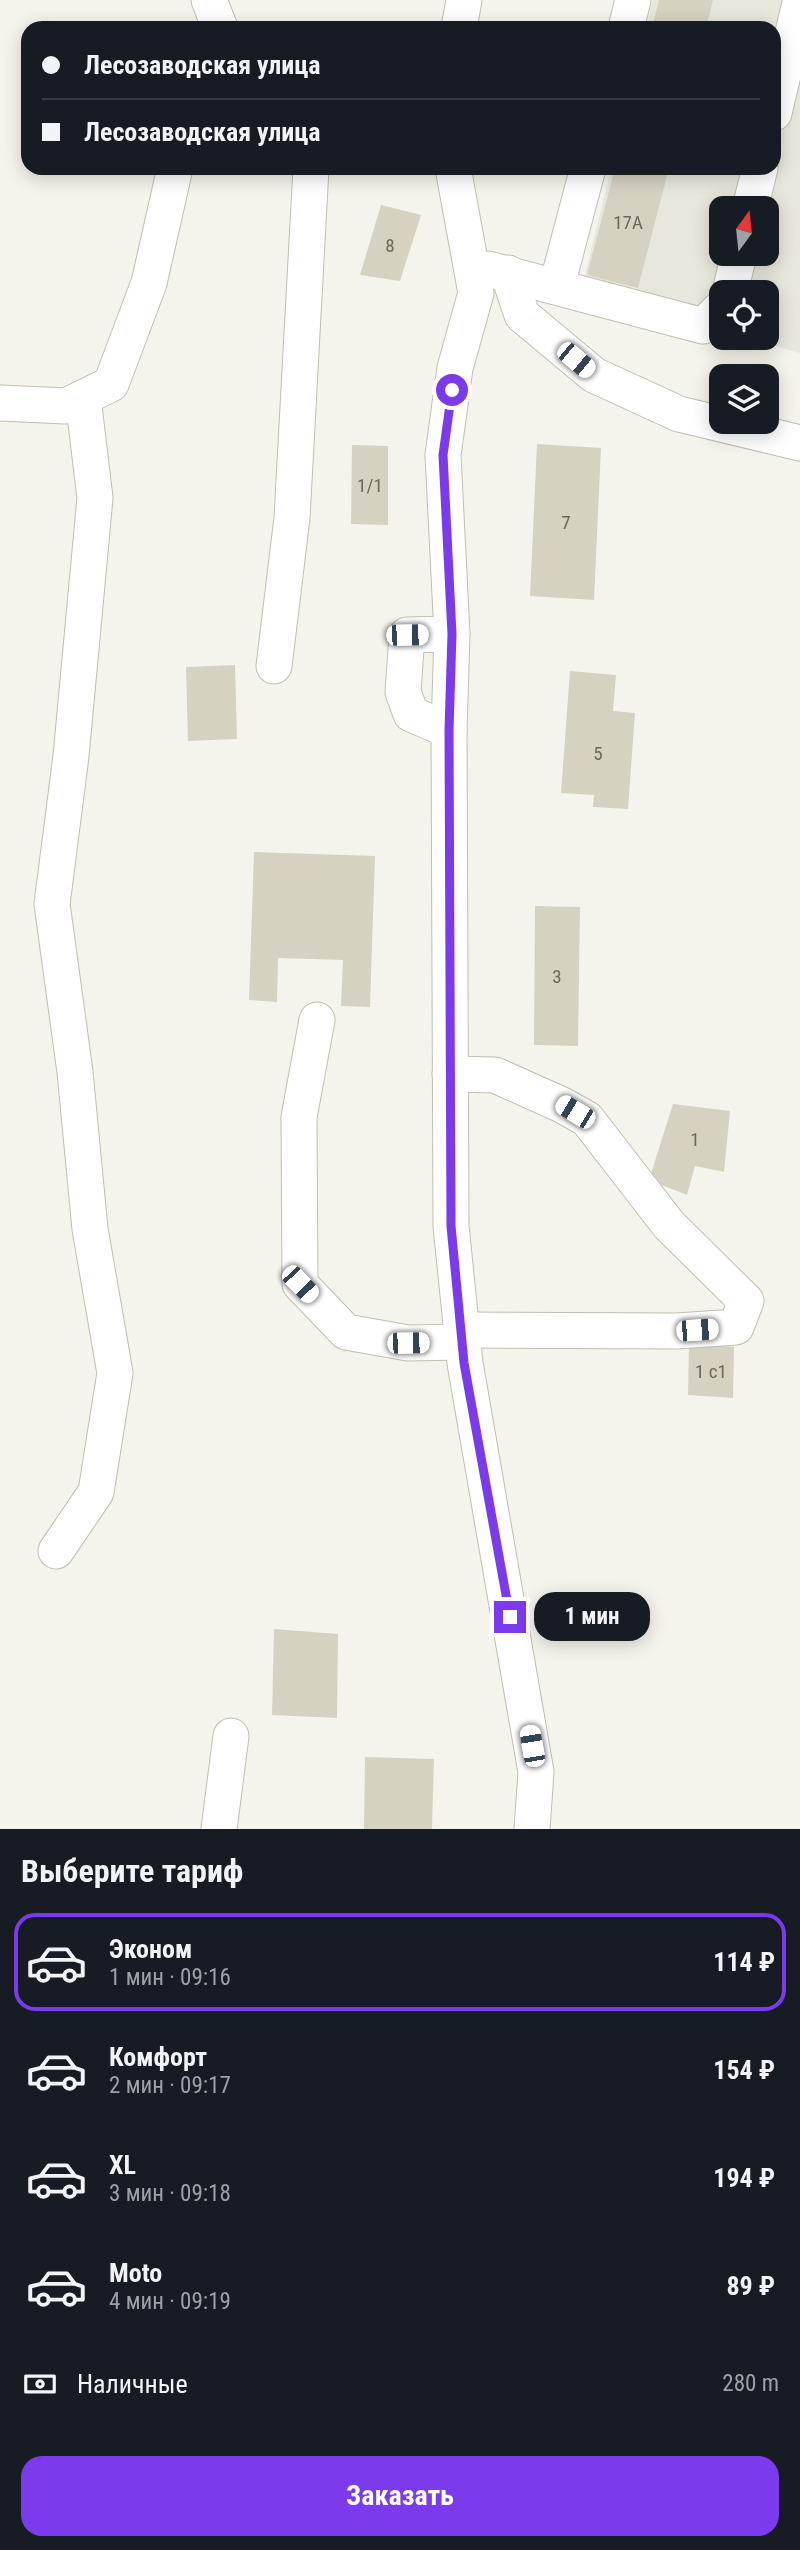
<!DOCTYPE html>
<html lang="ru">
<meta charset="utf-8">
<style>
:root{--surface:#171b24;--page:#20242c;--text:#f1f3f6;--muted:#9ea1a6;--line:#363941;--accent:#7c3aed}
body{margin:0;font-family:"Roboto Condensed",sans-serif;background:var(--page);color:var(--text);height:100vh;display:flex;flex-direction:column;font-size:26px;white-space:nowrap}
*{box-sizing:border-box;margin:0}
p{font-size:23px;color:var(--muted)}
.icon{flex:none;width:38px;height:38px;fill:none;stroke:currentColor;stroke-width:2;stroke-linecap:round;stroke-linejoin:round}
.map{position:relative;height:1829px;overflow:hidden}
.details{display:flex;flex-direction:column;background:var(--surface);flex:1}
.details>*{flex:none}
.hud{position:absolute;left:21px;top:21px;width:760px;height:154px;border-radius:21px;box-shadow:0 4px 18px #0003;display:grid;align-content:center;height:154px;padding:0 21px;background:var(--surface)}
.needle{width:46px;rotate:15deg}
.fabs{position:absolute;left:709px;top:196px;display:grid;gap:14px}
.fabs a{display:grid;place-items:center;width:70px;height:70px;border-radius:14px;background:var(--surface);box-shadow:0 4px 18px #0003;font-size:35px}
.end{position:absolute;width:32px;height:32px;margin:-16px;border:9px solid #7c3aed;background:#fff;box-shadow:0 0 0 4px #fff}
.from{border-radius:50%}
.bubble{position:absolute;height:49px;border-radius:21px;background:var(--surface);box-shadow:0 4px 18px #0003;font-size:23px;font-weight:700;line-height:49px;text-align:center}
.car{position:absolute;width:21px;height:42px;margin:-21px -10px;border-radius:9px;box-shadow:0 0 5px 2px #0007;background:linear-gradient(#fff 24%,#345 0 40%,#fff 0 76%,#345 0 86%,#fff 0)}
.hud b{display:flex;align-items:center;gap:24px;height:66px;font-size:26px}
.hud b+b{border-top:2px solid var(--line)}
.hud i{width:18px;height:18px;background:var(--text)}
ul{padding:0;list-style:none}
li{display:flex;align-items:center;gap:21px;height:98px;margin:0 14px 10px;padding:0 7px;border:4px solid transparent;border-radius:21px}
li div{flex:1}
li b{display:block;font-size:26px}
li em{font-style:normal;font-weight:700}
li.on{border-color:var(--accent)}
li>.icon{width:63px;height:63px;stroke-width:1.5}
h2{padding:0 21px;font-size:32px;line-height:84px}
.pay{display:flex;align-items:center;gap:18px;height:77px;padding:0 21px;font-size:26px}
.pay p{margin-inline-start:auto}
.button{display:flex;gap:14px;margin-top:auto;padding:14px 21px}
.button a{flex:1;height:80px;border-radius:21px;background:var(--accent);color:#fff;font-size:28px;font-weight:700;line-height:80px;text-align:center}
.map>svg:first-child{display:block}
.residential{fill:#e8e7db;fill-rule:evenodd}
.building{fill:#d6d2c2}
.lines{fill:none;stroke-linecap:round;stroke-linejoin:round}
.minor-casing{stroke:#c0beaf;stroke-width:37}
.minor{stroke:#fff;stroke-width:35}
.route{stroke:#7c3aed;stroke-width:9}
.labels{text-anchor:middle;stroke-width:5;stroke-linejoin:round;paint-order:stroke}
.number-label{font-size:19px;fill:#6c695c}
</style>
<div class="map">
<svg width="800" height="1829" viewBox="0 0 800 1829">
<rect width="100%" height="100%" fill="#f5f4ec"/>
<path class="residential" d="M653 0H800V353L747 338H766V292H721V331L581 291 611 168H774V28H646ZM721 208H766V254H721Z"/>
<g class="building">
<path d="M659 0H713L706 28H652Z"/>
<path d="M615 168H669L638 288 587 275Z"/>
<path d="M381 205 421 215 400 281 360 275Z"/>
<path d="M537 444 601 448 594 600 530 596Z"/>
<path d="M352 445 388 446V525L351 524Z"/>
<path d="M235 665 237 739 188 741 186 667Z"/>
<path d="M570 671 616 675 613 711 635 713 628 809 593 807 594 795 561 793Z"/>
<path d="M254 852 375 856 370 1007 341 1006 343 960 278 958 277 1002 249 1000Z"/>
<path d="M535 906 580 907 578 1046 534 1045Z"/>
<path d="M673 1104 730 1111 724 1172 695 1166 687 1195 649 1180Z"/>
<path d="M689 1343 734 1347 733 1398 688 1395Z"/>
<path d="M274 1629 338 1634 337 1718 272 1715Z"/>
<path d="M365 1757 434 1759 432 1829H364Z"/>
</g>
<g class="lines">
<g class="minor-casing">
<g id="minor">
<path d="M209 0 220 28"/>
<path d="M459 28 464 0"/>
<path d="M626 28 633 0"/>
<path d="M774 113 800 3"/>
<path d="M453 168 476 293 455 368 443 455 452 634 449 730 451 1226 465 1363 536 1772 532 1829"/>
<path d="M750 208 760 168"/>
<path d="M488 269 703 326 721 308"/>
<path d="M508 273 522 315 594 375 679 414 800 443"/>
<path d="M557 285 588 168"/>
<path d="M730 292 739 254"/>
<path d="M0 403 66 406 111 384 149 283 175 168"/>
<path d="M274 666 292 518 311 168"/>
<path d="M449 730 411 714 403 692 407 635 452 634"/>
<path d="M317 1020 299 1117 300 1284 346 1332 408 1343 462 1342"/>
<path d="M450 1074 495 1075 562 1105 587 1119 669 1225 746 1301 736 1327 677 1331 461 1330"/>
<path d="M56 1551 96 1492 115 1373 90 1229 75 1072 52 904 71 756 95 498 83 398"/>
<path d="M219 1829 231 1736"/>
</g>
</g>
<use href="#minor" class="minor"/>
</g>
<g class="lines">
<path class="route" d="M452 390 443 455 452 634 449 730 451 1226 464 1363 510 1617"/>
</g>
<g class="labels">
<g class="number-label">
<text x="628" y="229">17А</text>
<text x="390" y="252">8</text>
<text x="370" y="492">1/1</text>
<text x="566" y="529">7</text>
<text x="598" y="760">5</text>
<text x="557" y="983">3</text>
<text x="695" y="1146">1</text>
<text x="711" y="1378">1 с1</text>
</g>
</g>
</svg>
<div class="fabs">
<a><svg class="needle" viewBox="-14 -14 28 28"><path d="M0-13l5 13h-10z" fill="#e53935"/><path d="M0 13l5-13h-10z" fill="#9ea1a6"/></svg></a>
<a><svg class="icon" aria-label="locate" viewBox="0 0 24 24"><circle cx="12" cy="12" r="6"/><path d="M12 2v4M12 18v4M2 12h4M18 12h4"/></svg></a>
<a><svg class="icon" aria-label="layers" viewBox="0 0 24 24"><path d="M12 4l9 5-9 5-9-5zM3 14l9 5 9-5"/></svg></a>
</div>
<i class="end from" style="left:452px;top:390px"></i>
<i class="end" style="left:510px;top:1617px"></i>
<div class="bubble" style="left:534px;top:1592px;width:116px">1 мин</div>
<i class="car" style="left:576px;top:360px;rotate:130deg"></i>
<i class="car" style="left:407px;top:635px;rotate:89deg"></i>
<i class="car" style="left:575px;top:1112px;rotate:301deg"></i>
<i class="car" style="left:300px;top:1284px;rotate:136deg"></i>
<i class="car" style="left:697px;top:1330px;rotate:86deg"></i>
<i class="car" style="left:408px;top:1343px;rotate:89deg"></i>
<i class="car" style="left:532px;top:1746px;rotate:350deg"></i>
<div class="hud">
<b><i class="from"></i>Лесозаводская улица</b>
<b><i></i>Лесозаводская улица</b>
</div>
</div>
<section class="details">
<h2>Выберите тариф</h2>
<ul>
<li class="on"><svg class="icon" aria-label="car" viewBox="0 0 24 24"><path d="M5 17H2v-5l4-1 3-4h7l3 4 3 1v5h-3M9 17h6M6 11h13"/><circle cx="7" cy="17" r="2"/><circle cx="17" cy="17" r="2"/></svg><div><b>Эконом</b><p>1 мин · 09:16</p></div><em>114 ₽</em></li>
<li><svg class="icon" aria-label="car" viewBox="0 0 24 24"><path d="M5 17H2v-5l4-1 3-4h7l3 4 3 1v5h-3M9 17h6M6 11h13"/><circle cx="7" cy="17" r="2"/><circle cx="17" cy="17" r="2"/></svg><div><b>Комфорт</b><p>2 мин · 09:17</p></div><em>154 ₽</em></li>
<li><svg class="icon" aria-label="car" viewBox="0 0 24 24"><path d="M5 17H2v-5l4-1 3-4h7l3 4 3 1v5h-3M9 17h6M6 11h13"/><circle cx="7" cy="17" r="2"/><circle cx="17" cy="17" r="2"/></svg><div><b>XL</b><p>3 мин · 09:18</p></div><em>194 ₽</em></li>
<li><svg class="icon" aria-label="car" viewBox="0 0 24 24"><path d="M5 17H2v-5l4-1 3-4h7l3 4 3 1v5h-3M9 17h6M6 11h13"/><circle cx="7" cy="17" r="2"/><circle cx="17" cy="17" r="2"/></svg><div><b>Moto</b><p>4 мин · 09:19</p></div><em>89 ₽</em></li>
</ul>
<div class="pay"><svg class="icon" aria-label="cash" viewBox="0 0 24 24"><path d="M3 7h18v10H3z"/><circle cx="12" cy="12" r="2"/></svg>Наличные<p>280 m</p></div>
<div class="button"><a>Заказать</a></div>
</section>
